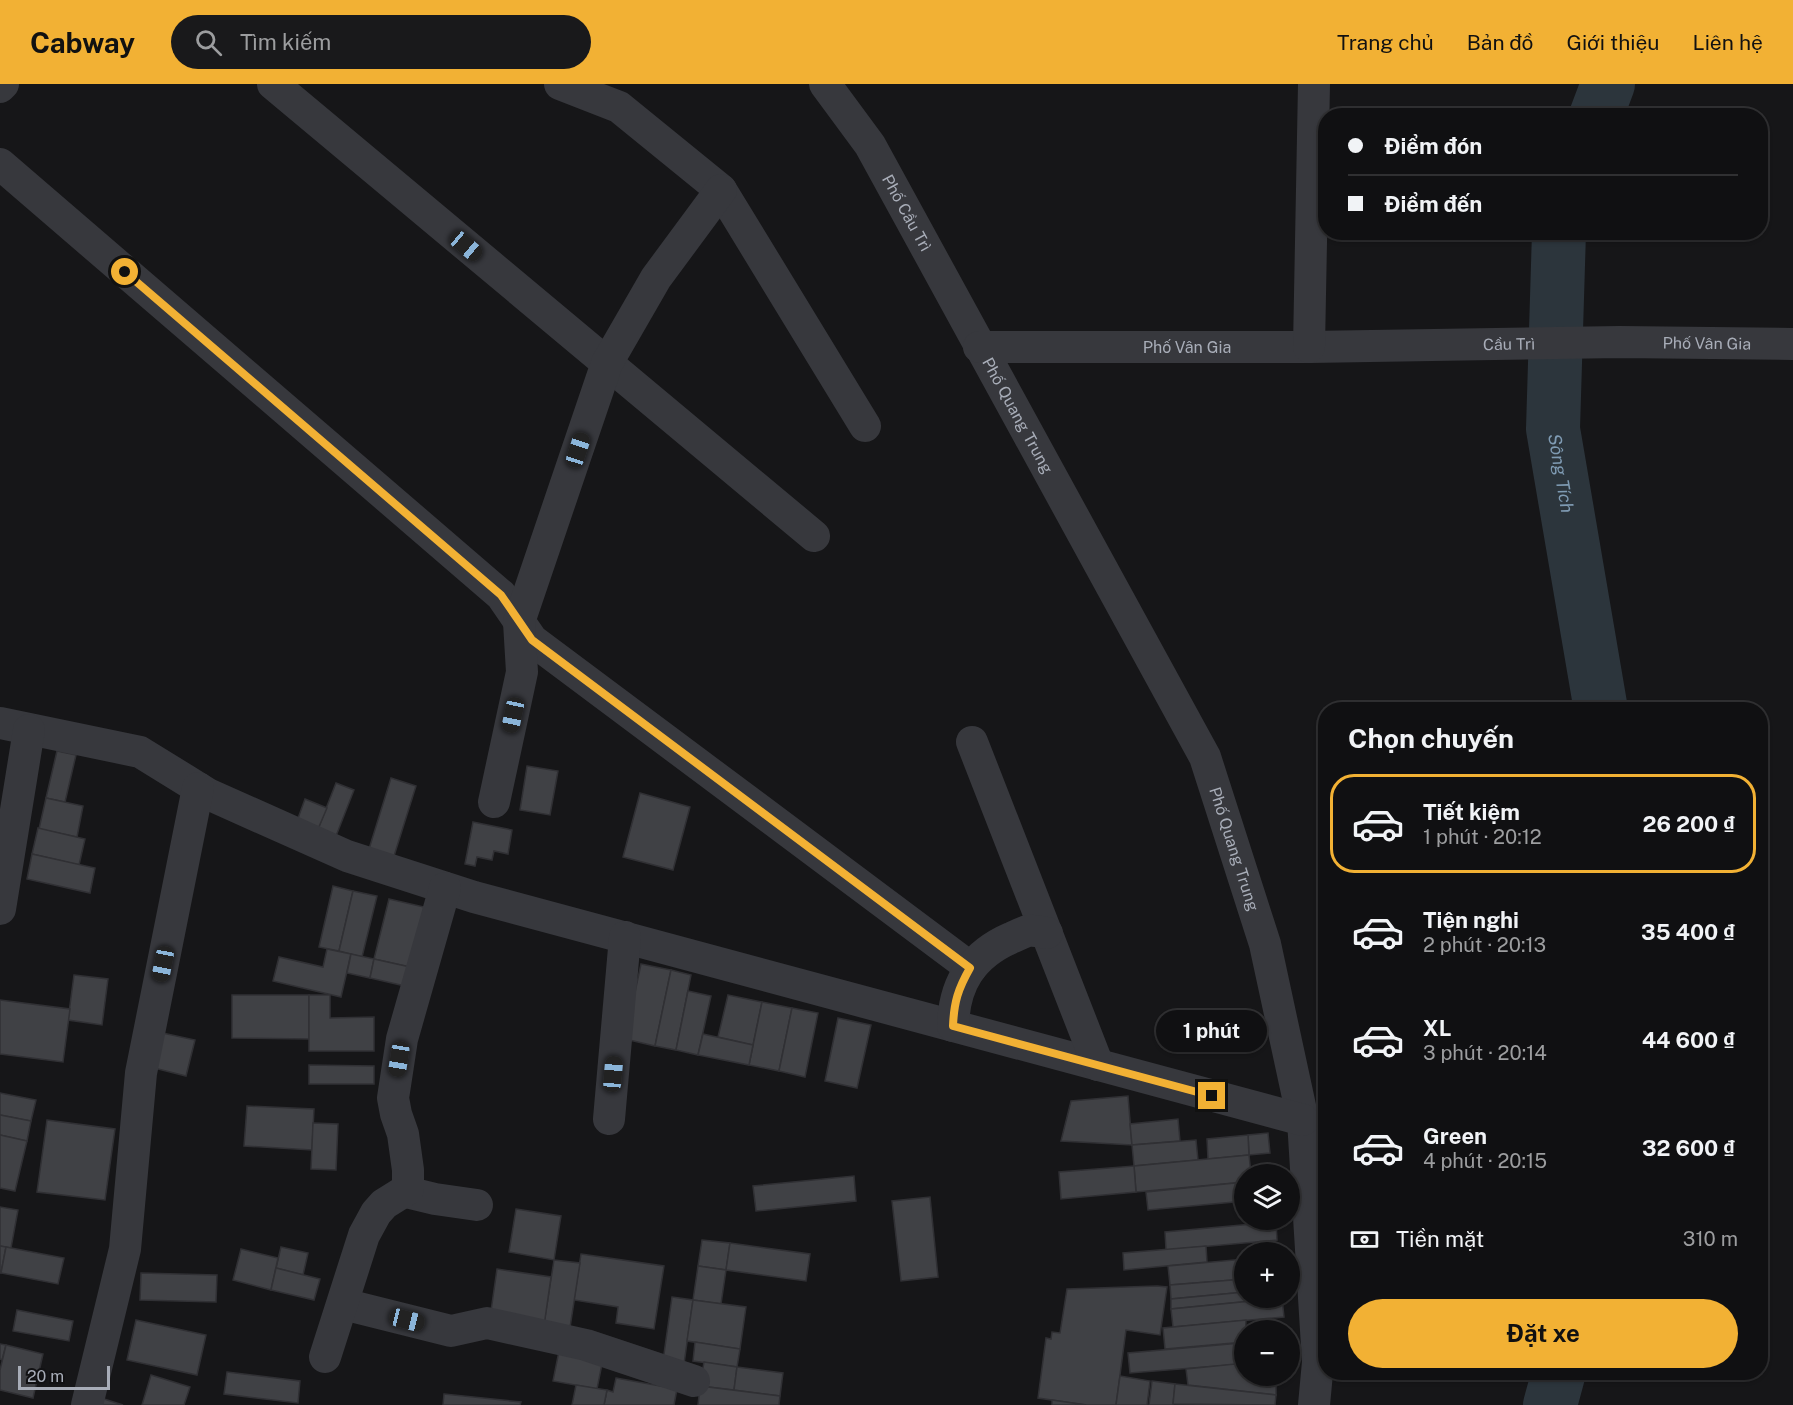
<!DOCTYPE html>
<html lang="vi">
<meta charset="utf-8">
<style>
:root{--surface:#101012;--page:#19191b;--text:#f1f3f6;--muted:#9c9d9f;--line:#303032;--accent:#f2b134}
body{margin:0;font-family:"Public Sans",sans-serif;background:var(--page);color:var(--text);height:100vh;display:flex;flex-direction:column;font-size:22px;white-space:nowrap}
*{box-sizing:border-box;margin:0}
p{font-size:20px;color:var(--muted)}
.icon{flex:none;width:33px;height:33px;fill:none;stroke:currentColor;stroke-width:2;stroke-linecap:round;stroke-linejoin:round}
.map{position:relative;flex:1;overflow:hidden}
.sheet{position:absolute;left:1318px;top:618px;width:450px;height:678px;display:flex;flex-direction:column;background:var(--surface);border-radius:24px;box-shadow:0 2px 4px #0004,0 0 0 2px var(--line)}
.sheet>*{flex:none}
.top-card{position:absolute;left:1318px;top:24px;width:450px;height:132px;border-radius:24px;box-shadow:0 2px 4px #0004,0 0 0 2px var(--line);display:grid;align-content:center;height:132px;padding:0 30px;background:var(--surface)}
.tools{position:absolute;left:1234px;top:1080px;display:grid;gap:12px}
.tools a{display:grid;place-items:center;width:66px;height:66px;border-radius:50%;background:var(--surface);box-shadow:0 2px 4px #0004,0 0 0 2px var(--line);font-size:30px}
.scale{position:absolute;left:18px;bottom:15px;width:92px;box-sizing:border-box;padding-left:6px;border:3px solid #a8adb8;border-top:0;font-size:16px;line-height:21px;white-space:nowrap;color:#a8adb8;-webkit-text-stroke:4px #111113;paint-order:stroke}
.end{position:absolute;width:27px;height:27px;margin:-14px;border:8px solid #f2b134;background:#111;box-shadow:0 0 0 3px #111}
.from{border-radius:50%}
.bubble{position:absolute;height:42px;border-radius:21px;background:var(--surface);box-shadow:0 2px 4px #0004,0 0 0 2px var(--line);font-size:20px;font-weight:700;line-height:42px;text-align:center}
.car{position:absolute;width:18px;height:36px;margin:-18px -9px;border-radius:8px;box-shadow:0 0 4px 2px #0007;background:linear-gradient(#222 24%,#8ab4d8 0 40%,#222 0 76%,#8ab4d8 0 86%,#222 0)}
.top-card b{display:flex;align-items:center;gap:21px;height:57px;font-size:22px}
.top-card b+b{border-top:2px solid var(--line)}
.top-card i{width:15px;height:15px;background:var(--text)}
ul{padding:0;list-style:none}
li{display:flex;align-items:center;gap:18px;height:99px;margin:0 12px 9px;padding:0 18px;border:3px solid transparent;border-radius:24px}
li div{flex:1}
li b{display:block;font-size:22px}
li em{font-style:normal;font-weight:700}
li.active{border-color:var(--accent)}
li>.icon{width:54px;height:54px;stroke-width:1.5}
h2{padding:0 30px;font-size:27px;line-height:72px}
.pay{display:flex;align-items:center;gap:15px;height:66px;padding:0 30px;font-size:22px}
.pay p{margin-inline-start:auto}
.action{display:flex;gap:12px;margin-top:auto;padding:12px 30px}
.action a{flex:1;height:69px;border-radius:36px;background:var(--accent);color:#111;font-size:24px;font-weight:700;line-height:69px;text-align:center}
header{display:flex;align-items:center;gap:36px;box-sizing:border-box;height:84px;padding:0 30px;background:var(--accent);color:#111}
header strong{font-size:28px}
nav{display:flex;gap:33px;margin-inline-start:auto;font-size:21px}
.search{width:420px;height:54px;background:var(--page);display:flex;align-items:center;gap:15px;box-sizing:border-box;padding:0 21px;border-radius:33px;color:var(--muted);font-size:22px}
.map>svg:first-child{display:block}
.lines{fill:none;stroke-linecap:round;stroke-linejoin:round}
.river{stroke:#2c353c;stroke-width:54}
.building{fill:#404145;stroke:#303034;stroke-width:1.5}
.minor{stroke:#37383d;stroke-width:32}
.route{stroke:#f2b134;stroke-width:8}
.labels{text-anchor:middle;stroke-width:4.5;stroke-linejoin:round;paint-order:stroke}
.street-label{font-size:16px;fill:#a8adb8;stroke:#111113}
.water-label{font-size:18px;font-style:italic;fill:#7f9bb3;stroke:#111113}
</style>
<header>
<strong>Cabway</strong>
<div class="search"><svg class="icon" aria-label="search" viewBox="0 0 24 24"><circle cx="10" cy="10" r="6"/><path d="M15 15l6 6"/></svg>Tìm kiếm</div>
<nav><a>Trang chủ</a><a>Bản đồ</a><a>Giới thiệu</a><a>Liên hệ</a></nav>
</header>
<div class="map">
<svg width="1793" height="1321" viewBox="0 0 1793 1321">
<rect width="100%" height="100%" fill="#161618"/>
<g class="lines">
<g class="river">
<path d="M1596 32 1608 0"/>
<path id="s1" d="M1559 148 1553 345 1601 626"/>
<path d="M1550 1321 1559 1288"/>
</g>
</g>
<g class="building">
<path d="M57 667 76 671 65 718 46 714Z"/>
<path d="M527 682 558 687 550 731 520 726Z"/>
<path d="M391 694 416 702 394 772 369 765Z"/>
<path d="M336 699 354 706 336 752 318 745Z"/>
<path d="M640 709 690 723 673 786 623 773Z"/>
<path d="M46 714 83 722 77 753 39 745Z"/>
<path d="M305 715 327 724 318 745 297 737Z"/>
<path d="M473 738 512 746 508 770 494 767 492 776 477 773 475 782 465 780Z"/>
<path d="M38 744 85 755 79 781 32 770Z"/>
<path d="M32 770 95 784 90 809 27 795Z"/>
<path d="M333 802 353 807 339 867 319 863Z"/>
<path d="M353 807 377 812 362 873 339 867Z"/>
<path d="M389 815 424 823 410 883 374 875Z"/>
<path d="M327 865 351 870 341 913 273 897 279 873 323 883Z"/>
<path d="M351 870 374 875 370 894 347 889Z"/>
<path d="M374 875 410 883 405 902 370 894Z"/>
<path d="M641 880 671 886 655 962 625 955Z"/>
<path d="M671 886 691 891 676 966 655 962Z"/>
<path d="M74 891 108 895 102 941 68 936Z"/>
<path d="M688 907 711 912 698 971 676 966Z"/>
<path d="M232 911H309V955L232 954Z"/>
<path d="M309 911H330V934L374 933V967H309Z"/>
<path d="M728 911 762 918 753 961 718 953Z"/>
<path d="M0 916 70 925 63 978 0 970Z"/>
<path d="M762 918 792 924 779 987 749 981Z"/>
<path d="M792 924 818 929 805 993 779 987Z"/>
<path d="M838 934 871 941 857 1004 825 997Z"/>
<path d="M158 948 195 956 186 992 150 983Z"/>
<path d="M703 950 753 961 749 981 698 971Z"/>
<path d="M309 981 374 982V1000H309Z"/>
<path d="M0 1009 36 1016 31 1037 0 1031Z"/>
<path d="M1128 1012 1132 1061 1061 1057 1071 1017Z"/>
<path d="M247 1022 314 1025 312 1066 244 1062Z"/>
<path d="M0 1031 31 1037 27 1057 0 1051Z"/>
<path d="M1178 1035 1180 1057 1132 1061 1130 1040Z"/>
<path d="M47 1036 115 1045 105 1116 37 1108Z"/>
<path d="M313 1039 338 1040 336 1086 311 1085Z"/>
<path d="M1268 1049 1270 1069 1249 1071 1248 1051Z"/>
<path d="M0 1051 27 1057 15 1107 0 1104Z"/>
<path d="M1248 1051 1249 1071 1208 1075 1207 1055Z"/>
<path d="M1196 1056 1198 1076 1134 1082 1132 1061Z"/>
<path d="M1249 1071 1251 1090H1245V1098L1136 1108 1134 1082Z"/>
<path d="M1134 1082 1136 1108 1061 1115 1059 1088Z"/>
<path d="M854 1092 856 1117 756 1127 753 1102Z"/>
<path d="M1245 1098V1117L1148 1126 1146 1108Z"/>
<path d="M930 1113 938 1193 901 1197 892 1117Z"/>
<path d="M0 1123 18 1126 11 1164 0 1162Z"/>
<path d="M516 1125 561 1132 554 1176 509 1168Z"/>
<path d="M1276 1138 1277 1156 1166 1166 1165 1148Z"/>
<path d="M702 1156 730 1159 726 1186 698 1182Z"/>
<path d="M730 1159 810 1170 806 1197 726 1186Z"/>
<path d="M0 1162 6 1163 1 1189H0Z"/>
<path d="M1206 1162 1207 1178 1124 1186 1123 1169Z"/>
<path d="M6 1163 64 1174 58 1200 1 1189Z"/>
<path d="M281 1163 308 1169 303 1191 276 1184Z"/>
<path d="M241 1165 278 1174 271 1206 233 1196Z"/>
<path d="M581 1170 664 1182 654 1245 616 1239 618 1223 574 1216Z"/>
<path d="M1245 1175V1195L1170 1201 1168 1182Z"/>
<path d="M554 1176 580 1179 569 1250 543 1246Z"/>
<path d="M698 1182 726 1186 721 1220 693 1216Z"/>
<path d="M276 1184 320 1195 314 1216 271 1206Z"/>
<path d="M497 1185 551 1193 544 1242 490 1234Z"/>
<path d="M141 1189 217 1191 216 1218 140 1216Z"/>
<path d="M1245 1195V1208L1171 1215 1170 1201Z"/>
<path d="M1157 1202 1167 1203 1160 1251 1126 1246 1116 1321H1086L1038 1314 1046 1254 1051 1255 1052 1248 1060 1249 1067 1205Z"/>
<path d="M1245 1208V1214H1282L1171 1225V1215Z"/>
<path d="M672 1213 693 1216 684 1280 663 1277Z"/>
<path d="M1282 1214 1284 1233 1173 1243 1171 1225Z"/>
<path d="M693 1216 746 1223 740 1265 687 1257Z"/>
<path d="M17 1226 73 1237 69 1257 13 1247Z"/>
<path d="M136 1236 206 1251 197 1291 127 1276Z"/>
<path d="M1246 1236 1245 1258 1165 1265 1163 1244Z"/>
<path d="M695 1258 740 1265 737 1283 693 1277Z"/>
<path d="M1245 1258V1279L1243 1280 1241 1259Z"/>
<path d="M1241 1259 1243 1280 1130 1289 1128 1269Z"/>
<path d="M0 1260 6 1261 2 1276 0 1275Z"/>
<path d="M6 1261 43 1270 33 1314 0 1306V1286Z"/>
<path d="M559 1267 603 1275 597 1305 553 1297Z"/>
<path d="M704 1278 737 1283 734 1306 700 1302Z"/>
<path d="M1245 1279V1292H1276V1311L1188 1301 1186 1285Z"/>
<path d="M737 1283 783 1289 780 1312 734 1306Z"/>
<path d="M227 1288 300 1297 298 1319 224 1310Z"/>
<path d="M151 1291 190 1303 184 1321H142Z"/>
<path d="M1120 1292 1150 1297 1147 1321H1116Z"/>
<path d="M616 1294 677 1305 674 1321H604L607 1306 613 1308Z"/>
<path d="M1152 1297 1175 1300 1173 1321H1149Z"/>
<path d="M1175 1300 1276 1311 1275 1321 1173 1320Z"/>
<path d="M576 1301 607 1306 604 1321H572Z"/>
<path d="M700 1302 780 1312 779 1321H698Z"/>
<path d="M444 1310 521 1318 520 1321H443Z"/>
<path d="M101 1314 123 1321H99Z"/>
<path d="M1052 1316 1086 1321H1052Z"/>
</g>
<g class="lines">
<g class="minor">
<path d="M273 0 814 452"/>
<path d="M560 0 619 23 721 106 865 342"/>
<path id="s2" d="M825 0 870 61 1205 673 1265 860 1303 1036 1318 1278 1314 1321"/>
<path d="M0 3 3 0"/>
<path d="M0 80 501 511 532 556 971 884"/>
<path id="s3" d="M979 263H1309L1620 258 1793 260"/>
<path d="M1309 263 1314 0"/>
<path d="M0 639 140 668 208 710 347 772 474 813 1303 1036"/>
<path d="M972 658 1098 981"/>
<path d="M494 718 522 588 519 538 607 279 656 194 721 106"/>
<path d="M0 825 29 646"/>
<path d="M953 942C954 900 972 871 1011 854 1016 852 1023 848 1028 847 1034 846 1041 848 1047 849"/>
<path d="M609 1035 625 853"/>
<path d="M406 1108 435 1115 477 1121"/>
<path d="M343 1220 451 1247 487 1239 586 1261 694 1297"/>
<path d="M325 1273 364 1151 376 1129 384 1120 408 1105V1086L403 1050 396 1030 393 1014 402 955 445 804"/>
<path d="M87 1321 125 1165 141 989 198 704"/>
</g>
</g>
<g class="lines">
<path class="route" d="M125 188 501 511 532 556 970 884C958 905 954 918 953 942L1212 1012"/>
</g>
<g class="labels">
<g class="street-label">
<text dy="6" stroke="none"><textPath href="#s2" startOffset="153">Phố Cầu Trì</textPath></text>
<text dy="6" stroke="none"><textPath href="#s3" startOffset="728">Phố Vân Gia</textPath></text>
<text dy="6" stroke="none"><textPath href="#s3" startOffset="530">Cầu Trì</textPath></text>
<text dy="6" stroke="none"><textPath href="#s3" startOffset="208">Phố Vân Gia</textPath></text>
<text dy="6" stroke="none"><textPath href="#s2" startOffset="384">Phố Quang Trung</textPath></text>
<text dy="6" stroke="none"><textPath href="#s2" startOffset="870">Phố Quang Trung</textPath></text>
</g>
<g class="water-label">
<text dy="6" stroke="none"><textPath href="#s1" startOffset="242">Sông Tích</textPath></text>
</g>
</g>
</svg>
<div class="tools">
<a><svg class="icon" aria-label="layers" viewBox="0 0 24 24"><path d="M12 4l9 5-9 5-9-5zM3 14l9 5 9-5"/></svg></a>
<a>+</a>
<a>−</a>
</div>
<div class="scale">20 m</div>
<i class="end from" style="left:125px;top:188px"></i>
<i class="end" style="left:1212px;top:1012px"></i>
<div class="bubble" style="left:1156px;top:926px;width:111px">1 phút</div>
<i class="car" style="left:466px;top:162px;rotate:130deg"></i>
<i class="car" style="left:578px;top:366px;rotate:18deg"></i>
<i class="car" style="left:513px;top:631px;rotate:192deg"></i>
<i class="car" style="left:163px;top:880px;rotate:191deg"></i>
<i class="car" style="left:399px;top:975px;rotate:189deg"></i>
<i class="car" style="left:613px;top:990px;rotate:5deg"></i>
<i class="car" style="left:407px;top:1236px;rotate:104deg"></i>
<div class="top-card">
<b><i class="from"></i>Điểm đón</b>
<b><i></i>Điểm đến</b>
</div>
<section class="sheet">
<h2>Chọn chuyến</h2>
<ul>
<li class="active"><svg class="icon" aria-label="car" viewBox="0 0 24 24"><path d="M5 17H2v-5l4-1 3-4h7l3 4 3 1v5h-3M9 17h6M6 11h13"/><circle cx="7" cy="17" r="2"/><circle cx="17" cy="17" r="2"/></svg><div><b>Tiết kiệm</b><p>1 phút · 20:12</p></div><em>26 200 ₫</em></li>
<li><svg class="icon" aria-label="car" viewBox="0 0 24 24"><path d="M5 17H2v-5l4-1 3-4h7l3 4 3 1v5h-3M9 17h6M6 11h13"/><circle cx="7" cy="17" r="2"/><circle cx="17" cy="17" r="2"/></svg><div><b>Tiện nghi</b><p>2 phút · 20:13</p></div><em>35 400 ₫</em></li>
<li><svg class="icon" aria-label="car" viewBox="0 0 24 24"><path d="M5 17H2v-5l4-1 3-4h7l3 4 3 1v5h-3M9 17h6M6 11h13"/><circle cx="7" cy="17" r="2"/><circle cx="17" cy="17" r="2"/></svg><div><b>XL</b><p>3 phút · 20:14</p></div><em>44 600 ₫</em></li>
<li><svg class="icon" aria-label="car" viewBox="0 0 24 24"><path d="M5 17H2v-5l4-1 3-4h7l3 4 3 1v5h-3M9 17h6M6 11h13"/><circle cx="7" cy="17" r="2"/><circle cx="17" cy="17" r="2"/></svg><div><b>Green</b><p>4 phút · 20:15</p></div><em>32 600 ₫</em></li>
</ul>
<div class="pay"><svg class="icon" aria-label="cash" viewBox="0 0 24 24"><path d="M3 7h18v10H3z"/><circle cx="12" cy="12" r="2"/></svg>Tiền mặt<p>310 m</p></div>
<div class="action"><a>Đặt xe</a></div>
</section>
</div>
